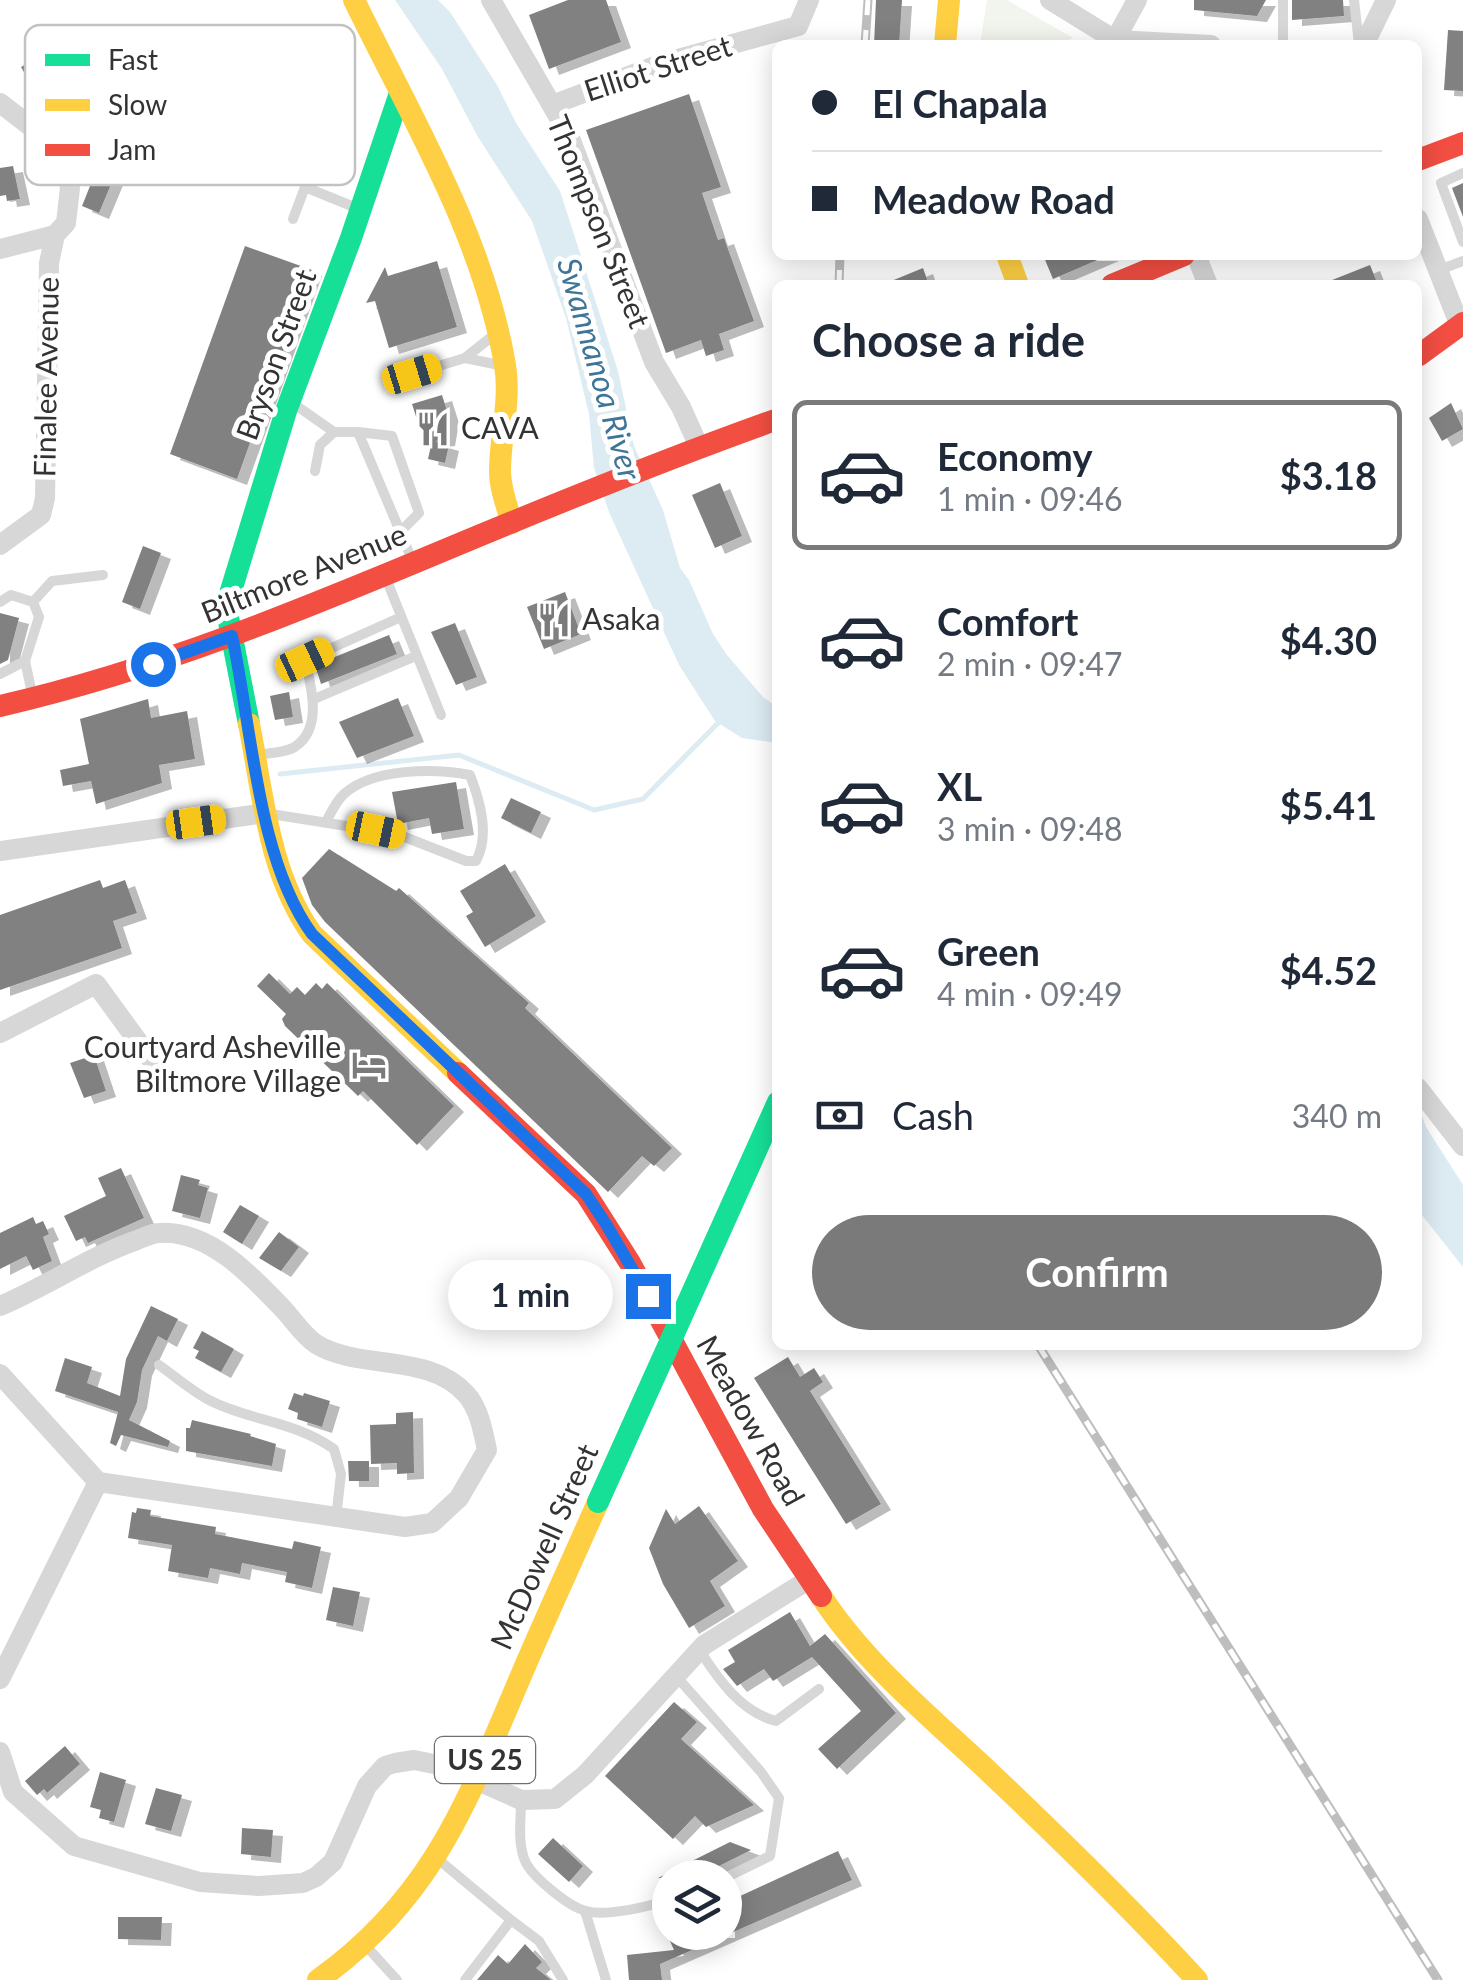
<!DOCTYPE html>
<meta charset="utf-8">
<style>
:root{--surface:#fff;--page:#f6f6f7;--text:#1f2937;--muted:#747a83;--line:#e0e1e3;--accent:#7a7a7a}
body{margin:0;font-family:Lato,sans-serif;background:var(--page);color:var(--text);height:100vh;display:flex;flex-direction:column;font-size:38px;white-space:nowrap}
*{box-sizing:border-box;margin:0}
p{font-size:32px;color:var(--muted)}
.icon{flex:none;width:55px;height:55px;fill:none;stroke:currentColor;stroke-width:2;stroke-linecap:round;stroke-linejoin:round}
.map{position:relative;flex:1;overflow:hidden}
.side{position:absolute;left:772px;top:280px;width:650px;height:1070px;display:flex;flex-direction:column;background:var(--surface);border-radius:15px;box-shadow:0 5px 25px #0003}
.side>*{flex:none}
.banner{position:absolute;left:772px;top:40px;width:650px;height:220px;border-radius:15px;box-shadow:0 5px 25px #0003;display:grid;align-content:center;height:220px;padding:0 40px;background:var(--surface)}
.tools{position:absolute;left:652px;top:1860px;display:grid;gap:20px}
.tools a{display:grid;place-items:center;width:90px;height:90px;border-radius:50%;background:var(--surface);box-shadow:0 5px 25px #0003;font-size:50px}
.end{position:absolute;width:45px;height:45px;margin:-22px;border:12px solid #1a73e8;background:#fff;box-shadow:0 0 0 5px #fff}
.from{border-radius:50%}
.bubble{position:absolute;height:70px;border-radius:35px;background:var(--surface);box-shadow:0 5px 25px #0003;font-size:32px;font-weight:700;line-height:70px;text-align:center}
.car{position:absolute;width:30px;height:60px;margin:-30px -15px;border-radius:12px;box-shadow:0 0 8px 2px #0007;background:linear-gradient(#f5c518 24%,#345 0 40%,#f5c518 0 76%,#345 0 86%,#f5c518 0)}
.banner b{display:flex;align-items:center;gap:35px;height:95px;font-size:38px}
.banner b+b{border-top:2px solid var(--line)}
.banner i{width:25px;height:25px;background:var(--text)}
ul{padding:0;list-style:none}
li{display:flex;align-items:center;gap:30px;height:150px;margin:0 20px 15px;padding:0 20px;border:5px solid transparent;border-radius:15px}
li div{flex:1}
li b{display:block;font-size:38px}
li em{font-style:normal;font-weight:700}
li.current{border-color:var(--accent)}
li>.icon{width:90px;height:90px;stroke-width:1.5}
h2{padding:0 40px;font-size:45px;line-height:120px}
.pay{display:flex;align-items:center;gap:25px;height:110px;padding:0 40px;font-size:38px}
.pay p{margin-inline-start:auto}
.button{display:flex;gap:20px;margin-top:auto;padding:20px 40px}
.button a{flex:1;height:115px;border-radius:60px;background:var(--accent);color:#fff;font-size:40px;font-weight:700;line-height:115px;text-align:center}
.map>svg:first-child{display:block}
.green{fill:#f1f5ed}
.water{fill:#ddebf3}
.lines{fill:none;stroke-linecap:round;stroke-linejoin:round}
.stream{stroke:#ddebf3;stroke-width:5}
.building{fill:#818181;filter:url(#shadow)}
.lane{stroke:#d7d7d7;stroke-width:10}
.street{stroke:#d7d7d7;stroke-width:20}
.fast{stroke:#16e098;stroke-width:22}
.slow{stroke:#ffcf43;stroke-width:22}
.jam{stroke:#f24e42;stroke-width:22}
.rail-casing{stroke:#bebebe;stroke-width:9}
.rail{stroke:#fff;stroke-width:5;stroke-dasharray:15;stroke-linecap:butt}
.fast-bridge{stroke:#16e098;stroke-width:22}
.route{stroke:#1a73e8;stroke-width:12}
.labels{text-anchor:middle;stroke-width:10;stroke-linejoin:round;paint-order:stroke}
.shield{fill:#fff;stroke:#707070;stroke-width:2.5}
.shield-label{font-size:28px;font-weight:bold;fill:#333}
.street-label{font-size:30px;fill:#333;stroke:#fff}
.poi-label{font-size:30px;fill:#333;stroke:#fff;text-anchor:start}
.water-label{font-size:32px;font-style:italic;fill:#3f7597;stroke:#fff}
.key{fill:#fff;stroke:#c2c2c2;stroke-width:2.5}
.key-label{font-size:28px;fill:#333}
</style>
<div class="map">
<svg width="1463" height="1980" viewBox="0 0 1463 1980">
<defs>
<filter id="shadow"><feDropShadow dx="10" dy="6" stdDeviation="0" flood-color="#0004"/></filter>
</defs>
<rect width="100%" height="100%" fill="#fff"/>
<path class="green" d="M987 0H1007L1073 38 1055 45H980Z"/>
<g class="water">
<path d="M395 0H438L450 12 497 85 516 123 560 191 618 371 634 446 663 510 680 568 689 580 713 634 727 655 763 697 777 707V743L742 738 715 721 679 665 609 512 594 468 589 414 566 318 532 221 478 137 442 69Z"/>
<path d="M1418 1105 1426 1127 1463 1185V1267L1418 1210Z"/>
</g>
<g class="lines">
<path class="stream" d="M280 774 459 755 594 810 643 799 721 720"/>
</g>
<g class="building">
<path d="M568 0H606L621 42 549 69 529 15Z"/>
<path d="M876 0H902L899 45H874Z"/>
<path d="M1194 0H1266L1257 16 1194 10Z"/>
<path d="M1292 0H1343L1344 16 1292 20Z"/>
<path d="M1448 30 1463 31V91L1444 90Z"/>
<path d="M50 51 70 89 84 81 87 85 90 84 97 97 94 99 99 107 71 122 49 82 34 90 21 67Z"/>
<path d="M689 94 721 187 702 193 718 240 724 238 754 321 719 334 724 350 706 356 701 340 666 353 586 130Z"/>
<path d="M115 146 118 177H114L99 213 82 206 90 186 86 150Z"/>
<path d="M13 166 20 199 7 201 6 195 0 196V168Z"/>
<path d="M1463 183V217L1452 188Z"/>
<path d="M245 246 312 270 237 479 170 454Z"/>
<path d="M1043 255H1109L1053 279Z"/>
<path d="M437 261 457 327 389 348 375 301 366 303 385 267 388 276Z"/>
<path d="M1370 265 1378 285H1322V284Z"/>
<path d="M923 268 929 285H884V284Z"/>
<path d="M442 395 449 417 445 440 435 441 449 445 445 463 428 459 432 441H424L412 404Z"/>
<path d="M1451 403 1463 429 1442 441 1429 418Z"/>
<path d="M720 483 742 536 715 548 692 495Z"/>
<path d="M143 546 161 553 140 609 122 602Z"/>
<path d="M565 592 581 634 544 649 527 607Z"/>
<path d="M0 613 19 618 8 660 0 664Z"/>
<path d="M455 623 477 677 456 685 431 632Z"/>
<path d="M389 635 397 654 321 684 315 665Z"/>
<path d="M289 692 293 717 275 720 270 696Z"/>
<path d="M398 698 414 736 357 758 339 722Z"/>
<path d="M148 699 151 718 187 711 195 759 159 765 162 783 96 804 91 781 63 786 60 770 89 764 80 719Z"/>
<path d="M456 782 464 829 432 834 429 818 398 824 392 792Z"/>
<path d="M511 798 541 812 531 833 501 818Z"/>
<path d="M329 849 396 891 399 888 529 1003 525 1008 672 1148 654 1166 642 1156 608 1192 325 922 312 905 302 878Z"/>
<path d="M505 864 536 916 485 947 466 916 473 912 460 891Z"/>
<path d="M100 880 103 888 125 880 137 913 113 921 122 948 0 990V915Z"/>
<path d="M269 973 290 994 297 987 305 995 316 983 322 989 327 983 454 1106 417 1145 363 1091 358 1096 285 1026 282 1019 286 1014 257 986Z"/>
<path d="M94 1055 106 1091 84 1098 70 1063Z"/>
<path d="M121 1168 144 1218 88 1243 85 1237 76 1241 64 1216 106 1196 98 1178Z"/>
<path d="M181 1175 200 1180 198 1185 208 1188 200 1218 172 1211Z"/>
<path d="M240 1205 259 1216 242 1244 223 1232Z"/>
<path d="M33 1217 36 1224 43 1221 49 1234 43 1237 52 1261 33 1270 26 1256 0 1269V1233Z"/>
<path d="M279 1232 299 1247 281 1271 259 1258Z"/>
<path d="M151 1306 178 1319 167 1341 158 1336 142 1370 137 1402 129 1420 170 1441 168 1447 121 1435 116 1446 110 1443 118 1412 55 1391 65 1358 92 1367 87 1383 120 1396 126 1359Z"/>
<path d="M202 1331 234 1349 221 1372 195 1358 199 1351 193 1348Z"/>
<path d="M788 1357 800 1377 814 1368 823 1382 810 1391 881 1504 846 1524 754 1378Z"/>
<path d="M294 1393 303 1396 304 1393 330 1401 322 1427 297 1419 298 1413 288 1409Z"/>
<path d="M413 1412 414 1473 397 1474V1463L371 1464 370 1425 396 1424V1413Z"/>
<path d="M192 1420 251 1434 250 1436 276 1444 272 1466 186 1451V1428H190Z"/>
<path d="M348 1461H369V1481H349Z"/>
<path d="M699 1506 738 1561 710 1581 725 1606 689 1628 663 1584 649 1548 666 1509 675 1524Z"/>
<path d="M137 1508 151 1510 150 1516 216 1527 215 1534 292 1549 294 1541 321 1547 312 1588 285 1582 287 1572 242 1563 240 1574 210 1568 208 1578 168 1571 172 1545 128 1538 132 1512 136 1513Z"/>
<path d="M333 1587 360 1592 353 1626 326 1620Z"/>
<path d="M790 1612 810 1646 825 1634 896 1713 837 1769 818 1749 861 1711 812 1657 773 1681 764 1669 737 1686 723 1669 735 1662 728 1650Z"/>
<path d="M674 1702 697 1722 681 1739 754 1805 706 1827 695 1816 673 1839 605 1776Z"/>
<path d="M65 1746 80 1764 47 1793 44 1789 37 1795 25 1781Z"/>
<path d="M100 1772 126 1780 114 1822 99 1818 101 1810 90 1807Z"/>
<path d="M156 1788 182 1795 171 1831 145 1824Z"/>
<path d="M242 1828 273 1830 271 1857 241 1854Z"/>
<path d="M553 1838 583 1866 569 1882 538 1854Z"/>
<path d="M730 1842 751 1850 695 1878H658Z"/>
<path d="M838 1851 852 1880 660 1964 662 1980H629L627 1955 674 1950 666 1932H725V1903Z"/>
<path d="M118 1917H162L161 1940 118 1939Z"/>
<path d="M525 1944 542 1962 536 1968 551 1980H477L498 1955 508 1964Z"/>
</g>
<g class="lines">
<g class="lane">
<path d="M1354 0 1359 44"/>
<path d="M1283 45V0"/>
<path d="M325 48C340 106 323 133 305 187L359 209"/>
<path d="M1463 173 1441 183 1463 242"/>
<path d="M293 219 305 187"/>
<path d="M1439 270 1463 261"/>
<path d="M495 334 465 358 504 366"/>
<path d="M412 374 465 358"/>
<path d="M294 404 334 432"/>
<path d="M358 432 392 436 419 513 401 531"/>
<path d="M315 471 320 445 334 432H358L413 562"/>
<path d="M385 576 441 715"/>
<path d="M0 602 11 595 33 602 39 617 25 661 0 674"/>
<path d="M33 602 52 581 103 575"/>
<path d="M25 661 33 698"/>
<path d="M314 699 416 656"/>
<path d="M256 755C268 753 287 753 296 746 323 727 311 686 305 660L401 617"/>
<path d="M271 814 397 834 466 861H476C490 835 480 801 470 775 434 768 373 768 344 794 336 801 331 813 326 822"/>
<path d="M159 1365C176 1377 193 1392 211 1401 251 1421 294 1421 334 1449L341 1474 336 1518"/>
<path d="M700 1651C719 1680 741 1712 776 1721L819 1689"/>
<path d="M676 1676 761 1772 779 1798 770 1856 725 1878"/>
<path d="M521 1801C521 1820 517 1845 526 1863 534 1878 569 1907 586 1911 607 1917 649 1906 670 1900"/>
<path d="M439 1860 511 1920 465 1980"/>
<path d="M585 1911 606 1980"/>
<path d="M511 1920 539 1941 563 1980"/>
<path d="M367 1947 397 1980"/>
</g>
<g class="street">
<path d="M491 0 569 135 654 362 681 407 699 447"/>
<path d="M1050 0 1115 40"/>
<path d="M1104 45 1115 40 1211 45"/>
<path d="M1117 45 1115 40 1137 0"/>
<path d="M1364 45 1386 0"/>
<path d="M0 103 56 146 66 169 70 188 66 223 55 235 49 263 45 498 41 515 0 545"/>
<path d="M552 105 660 64 798 26 809 0"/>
<path d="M1418 219 1460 326"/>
<path d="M0 249 55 235"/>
<path d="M1196 255 1208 285"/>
<path d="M0 851 265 813"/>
<path d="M0 1033 96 984 161 1073"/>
<path d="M1418 1088 1463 1146"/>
<path d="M0 1306C47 1286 89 1257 137 1240 143 1238 152 1233 159 1233 209 1229 254 1278 285 1311 294 1321 304 1336 316 1344 360 1371 428 1352 466 1394 479 1408 483 1431 487 1450L459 1498 432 1523 405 1527 98 1482"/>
<path d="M0 1374 98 1482 0 1679"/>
<path d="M0 1752 13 1792 74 1846 200 1882 259 1886 303 1883 316 1877 333 1862 367 1786 385 1766 395 1763 414 1760 444 1766 521 1800 555 1799 585 1775 704 1645 808 1580"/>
</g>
<path class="fast" d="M249 724 226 607 286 411 351 238 399 96"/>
<g class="slow">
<path d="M354 0C411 117 483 235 505 365 511 401 500 436 500 471 500 489 507 506 512 523"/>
<path d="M945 45 949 0"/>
<path d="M1007 255 1018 285"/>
<path d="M249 724C263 795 269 874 312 934L458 1073"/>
<path d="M821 1596C864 1662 927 1714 985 1768 1058 1837 1129 1906 1197 1980"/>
<path d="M318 1980C432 1899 467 1802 520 1678 545 1619 572 1561 598 1502"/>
</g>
<g class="jam">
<path d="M1418 160 1463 143"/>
<path d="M1112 285 1184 255"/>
<path d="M1418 356 1463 323"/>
<path d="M0 706C157 670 304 609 452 547 560 502 668 458 778 419"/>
<path d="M458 1073 586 1194 630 1263 763 1509 821 1596"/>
</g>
<g class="rail-casing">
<g id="rail">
<path d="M865 45 868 0"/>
<path d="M839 285 840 255"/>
<path d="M1038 1345 1438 1980"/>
</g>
</g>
<use href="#rail" class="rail"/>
<path class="fast-bridge" d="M598 1502 778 1102"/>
</g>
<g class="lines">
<path class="route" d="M153 664 232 636C252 727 257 859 312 934L586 1194 606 1224 648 1296"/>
</g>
<defs>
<g id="restaurant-bare" transform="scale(2.7)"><path d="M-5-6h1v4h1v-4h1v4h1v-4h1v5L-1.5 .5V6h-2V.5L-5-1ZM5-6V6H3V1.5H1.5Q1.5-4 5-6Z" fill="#7a7a7a" stroke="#fff" stroke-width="2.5" paint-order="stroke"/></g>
<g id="hotel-bare" transform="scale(2.7)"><path d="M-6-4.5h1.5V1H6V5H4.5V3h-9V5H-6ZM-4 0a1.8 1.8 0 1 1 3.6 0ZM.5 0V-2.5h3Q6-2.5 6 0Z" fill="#7a7a7a" stroke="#fff" stroke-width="2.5" paint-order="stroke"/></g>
</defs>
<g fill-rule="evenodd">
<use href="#restaurant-bare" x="433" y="429"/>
<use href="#restaurant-bare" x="554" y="620"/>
<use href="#hotel-bare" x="369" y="1065"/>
</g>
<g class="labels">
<rect class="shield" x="435" y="1737" width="100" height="46" rx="8"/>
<g class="shield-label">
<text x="485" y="1770">US 25</text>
</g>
<g class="street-label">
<text transform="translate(658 69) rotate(-18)" y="10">Elliot Street</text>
<text transform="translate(598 222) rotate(68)" y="10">Thompson Street</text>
<text transform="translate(277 355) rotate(-70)" y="10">Bryson Street</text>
<text transform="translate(47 377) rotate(-89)" y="10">Finalee Avenue</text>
<text transform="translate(304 574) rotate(-22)" y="10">Biltmore Avenue</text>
<text transform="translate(750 1421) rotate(61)" y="10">Meadow Road</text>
<text transform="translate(545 1547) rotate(-66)" y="10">McDowell Street</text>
</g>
<g class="poi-label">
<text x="461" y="439">CAVA</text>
<text x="582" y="630">Asaka</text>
<text x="341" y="1058" text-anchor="end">Courtyard Asheville<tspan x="341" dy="34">Biltmore Village</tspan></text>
</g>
<g class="water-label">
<text transform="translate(599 369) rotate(74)" y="11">Swannanoa River</text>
</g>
</g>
<rect x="25" y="25" width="330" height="160" rx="15" class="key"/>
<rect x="45" y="54" width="45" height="12" fill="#16e098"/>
<rect x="45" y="99" width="45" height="12" fill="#ffcf43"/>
<rect x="45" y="144" width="45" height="12" fill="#f24e42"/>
<g class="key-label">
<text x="108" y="70">Fast</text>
<text x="108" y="115">Slow</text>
<text x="108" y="160">Jam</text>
</g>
</svg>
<div class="tools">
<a><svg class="icon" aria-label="layers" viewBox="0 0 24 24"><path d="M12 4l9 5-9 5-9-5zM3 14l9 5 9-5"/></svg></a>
</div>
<i class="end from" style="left:153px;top:664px"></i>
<i class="end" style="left:648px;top:1296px"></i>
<div class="bubble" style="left:448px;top:1260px;width:165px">1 min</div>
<i class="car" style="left:412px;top:374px;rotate:73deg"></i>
<i class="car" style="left:305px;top:660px;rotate:65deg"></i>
<i class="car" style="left:196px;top:822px;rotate:82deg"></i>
<i class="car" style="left:376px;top:830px;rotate:102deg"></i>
<div class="banner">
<b><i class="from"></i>El Chapala</b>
<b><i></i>Meadow Road</b>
</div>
<section class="side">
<h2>Choose a ride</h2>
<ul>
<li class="current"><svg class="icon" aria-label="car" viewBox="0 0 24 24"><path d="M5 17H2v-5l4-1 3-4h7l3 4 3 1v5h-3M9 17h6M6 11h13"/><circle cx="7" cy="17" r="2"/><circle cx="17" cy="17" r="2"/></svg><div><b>Economy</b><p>1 min · 09:46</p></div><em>$3.18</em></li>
<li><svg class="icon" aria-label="car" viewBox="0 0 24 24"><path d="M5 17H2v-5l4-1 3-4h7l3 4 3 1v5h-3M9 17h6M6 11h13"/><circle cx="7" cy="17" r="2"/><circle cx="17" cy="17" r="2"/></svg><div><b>Comfort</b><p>2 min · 09:47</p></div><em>$4.30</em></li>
<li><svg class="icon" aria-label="car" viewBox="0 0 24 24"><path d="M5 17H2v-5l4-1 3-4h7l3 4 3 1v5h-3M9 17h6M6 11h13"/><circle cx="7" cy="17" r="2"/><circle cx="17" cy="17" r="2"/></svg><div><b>XL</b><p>3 min · 09:48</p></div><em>$5.41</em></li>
<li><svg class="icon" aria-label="car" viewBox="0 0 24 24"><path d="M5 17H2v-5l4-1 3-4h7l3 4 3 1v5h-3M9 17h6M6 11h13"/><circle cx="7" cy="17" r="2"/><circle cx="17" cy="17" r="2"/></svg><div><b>Green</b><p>4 min · 09:49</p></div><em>$4.52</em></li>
</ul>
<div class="pay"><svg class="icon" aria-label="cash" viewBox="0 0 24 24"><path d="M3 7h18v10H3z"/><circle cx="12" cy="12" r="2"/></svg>Cash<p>340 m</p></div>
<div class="button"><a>Confirm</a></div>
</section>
</div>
